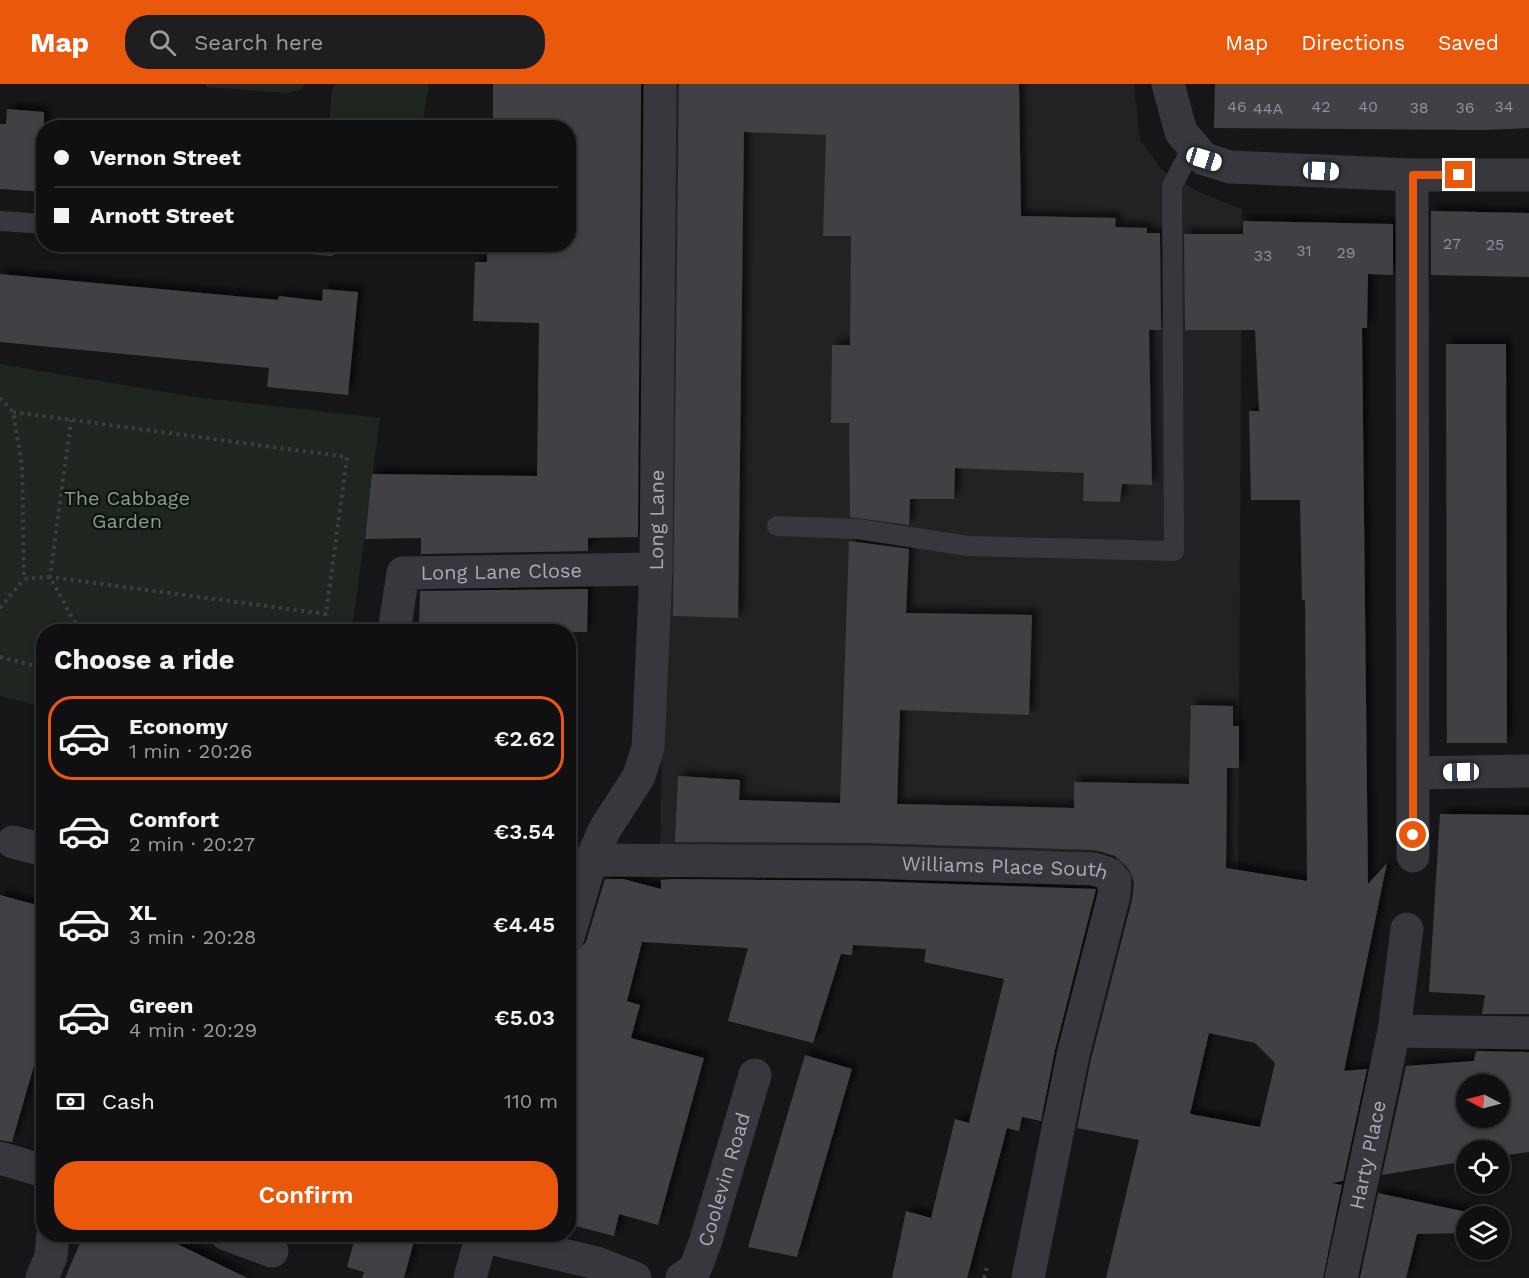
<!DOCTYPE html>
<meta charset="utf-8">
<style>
:root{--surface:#101012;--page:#1e1e20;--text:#f1f3f6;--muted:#9c9d9f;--line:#303032;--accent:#ea580c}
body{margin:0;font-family:"Work Sans",sans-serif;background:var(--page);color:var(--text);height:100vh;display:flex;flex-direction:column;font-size:22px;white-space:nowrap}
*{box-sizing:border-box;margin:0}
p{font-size:20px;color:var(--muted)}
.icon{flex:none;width:33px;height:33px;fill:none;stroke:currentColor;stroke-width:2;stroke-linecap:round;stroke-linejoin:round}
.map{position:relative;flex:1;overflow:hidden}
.drawer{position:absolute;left:36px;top:540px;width:540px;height:618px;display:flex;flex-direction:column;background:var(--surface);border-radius:24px;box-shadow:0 3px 9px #0003,0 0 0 2px var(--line)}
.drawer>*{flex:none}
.hud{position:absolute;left:36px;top:36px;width:540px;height:132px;border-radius:24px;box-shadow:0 3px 9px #0003,0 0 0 2px var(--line);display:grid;align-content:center;height:132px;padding:0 18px;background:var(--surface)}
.needle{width:39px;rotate:276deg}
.tools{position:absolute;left:1456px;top:990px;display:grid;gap:12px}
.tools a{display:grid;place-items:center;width:54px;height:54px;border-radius:50%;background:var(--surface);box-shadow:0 3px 9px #0003,0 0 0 2px var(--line);font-size:30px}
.end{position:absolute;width:27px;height:27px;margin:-14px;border:8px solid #ea580c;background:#fff;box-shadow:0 0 0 3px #fff}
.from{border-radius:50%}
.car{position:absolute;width:18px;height:36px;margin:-18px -9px;border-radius:8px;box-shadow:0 0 4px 2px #0007;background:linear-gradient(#fff 24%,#345 0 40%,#fff 0 76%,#345 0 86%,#fff 0)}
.hud b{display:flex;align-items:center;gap:21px;height:57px;font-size:22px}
.hud b+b{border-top:2px solid var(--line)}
.hud i{width:15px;height:15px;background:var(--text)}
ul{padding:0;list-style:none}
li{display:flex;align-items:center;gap:18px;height:84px;margin:0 12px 9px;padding:0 6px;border:3px solid transparent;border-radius:24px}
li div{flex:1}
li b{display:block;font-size:22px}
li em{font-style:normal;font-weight:600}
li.on{border-color:var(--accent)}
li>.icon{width:54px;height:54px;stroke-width:1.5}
h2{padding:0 18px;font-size:27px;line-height:72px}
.pay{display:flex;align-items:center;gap:15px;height:66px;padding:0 18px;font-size:22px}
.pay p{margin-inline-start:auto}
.cta{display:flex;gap:12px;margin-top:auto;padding:12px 18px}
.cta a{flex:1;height:69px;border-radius:24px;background:var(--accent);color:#fff;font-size:24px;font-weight:600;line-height:69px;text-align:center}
header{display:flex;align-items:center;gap:36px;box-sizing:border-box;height:84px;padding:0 30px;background:var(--accent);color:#fff}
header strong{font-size:28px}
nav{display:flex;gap:33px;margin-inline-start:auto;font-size:21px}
.search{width:420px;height:54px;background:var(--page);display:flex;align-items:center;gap:15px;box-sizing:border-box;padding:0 21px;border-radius:24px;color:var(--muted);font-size:22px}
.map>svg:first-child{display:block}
.built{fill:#222225}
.green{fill:#1e261f}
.building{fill:#404145;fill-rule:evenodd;filter:url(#shadow)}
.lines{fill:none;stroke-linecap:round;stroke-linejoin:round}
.path{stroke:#3d3e44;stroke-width:4;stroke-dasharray:3 4.5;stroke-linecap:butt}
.service{stroke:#37373d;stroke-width:20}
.minor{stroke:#37373d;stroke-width:33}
.route{stroke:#ea580c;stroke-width:8}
.labels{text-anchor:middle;stroke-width:4.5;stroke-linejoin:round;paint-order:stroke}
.number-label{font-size:16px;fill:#8d919b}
.park-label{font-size:20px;fill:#7ea382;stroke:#111113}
.street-label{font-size:20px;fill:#a7acb8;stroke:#111113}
</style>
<header>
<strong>Map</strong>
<div class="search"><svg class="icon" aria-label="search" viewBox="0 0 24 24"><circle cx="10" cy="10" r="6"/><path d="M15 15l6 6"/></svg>Search here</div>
<nav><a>Map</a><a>Directions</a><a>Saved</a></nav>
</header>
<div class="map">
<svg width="1529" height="1194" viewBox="0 0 1529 1194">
<defs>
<filter id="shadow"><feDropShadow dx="5.5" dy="-5.5" stdDeviation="3" flood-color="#0009"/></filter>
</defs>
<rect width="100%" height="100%" fill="#161618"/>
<path class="built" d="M673 0H1134L1140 56 1162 86 1201 109 1242 125 1238 801 1127 789 1129 774 1106 768 660 762Z"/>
<g class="green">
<path d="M206 0H305L302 5 287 9 206 3Z"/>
<path d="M335 0H429L422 43H329L332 5Z"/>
<path d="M0 280 195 313 380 334 352 547 44 548 43 623 0 612Z"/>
</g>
<g class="building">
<path d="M493 0H641L638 453 588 454V467L421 470V454L365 455 372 390 537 392 539 239 473 237 475 178H487V160H568V44H493Z"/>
<path d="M679 0H1019L1021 132 1116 134 1115 143 1147 144V149H1160L1161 246H1149L1152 401 1122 400 1120 418 1083 417 1084 389 955 384 954 415H910L909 441 850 433 849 339H831L832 261H850L851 152H823L826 51 744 48 738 534 673 532Z"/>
<path d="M1215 0H1529V44L1485 46 1214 44Z"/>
<path d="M7 25 44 28V108L0 105V40H6Z"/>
<path d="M1431 127 1529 129V193L1431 191Z"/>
<path d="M1243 137 1393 140V191L1368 190 1367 244H1362L1368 800 1387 779 1344 987 1367 985 1343 1097 1331 1099 1342 1101 1323 1194H1106L1139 1056 1077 1044 1091 975 1132 816 1134 798 1129 785 1115 772 1095 766 866 759 675 758 678 692 740 696 739 716 840 719 849 457 909 465 906 529 1032 531 1029 631 900 626 897 720 1074 724V698L1189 700 1191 621 1233 622V642H1239V684H1227L1226 784 1307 797 1305 516H1302L1300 416H1251L1249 327H1259L1255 246H1185L1184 150H1243ZM1209 949 1255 959 1275 979 1260 1043 1190 1030Z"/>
<path d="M0 190 278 216 279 212 322 217 323 205 358 208 348 311 267 303 269 284 0 258Z"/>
<path d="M1446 260H1506L1507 659H1447Z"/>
<path d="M588 505 587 548H419L420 507Z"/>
<path d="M1440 730 1529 731V930H1482L1485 911 1429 908Z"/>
<path d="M605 795H623L661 805V796L673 795 865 797 1096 805 1055 966 1041 1037 1022 1033 1019 1047 1007 1044 967 1194H892L906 1127 931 1134 955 1035 969 1039 1004 895 924 878 926 865 853 861 852 871 841 870 813 959 728 937 748 864 642 858 627 917 640 921 631 954 704 974 658 1141 619 1130 614 1152 568 1140V892L574 870 586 858Z"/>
<path d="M0 811 44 823V947L12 1058 0 1056Z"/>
<path d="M1476 967 1529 968V1068L1500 1072V1066H1467V1077L1382 1091 1406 982 1474 977ZM1467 1000H1500V1034H1467Z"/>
<path d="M805 971 852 985 797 1173 748 1163Z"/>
<path d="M1378 1109 1485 1132H1467V1149L1417 1150 1406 1194H1360Z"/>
<path d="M84 1150H157L247 1194H65Z"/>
<path d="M356 1150H416L404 1194H362L364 1188 347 1183Z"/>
</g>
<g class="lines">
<g class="path">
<path d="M0 314 13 328 22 382 24 495 50 493 80 548"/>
<path d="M13 328 347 373 326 530 50 493 71 336"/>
<path d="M0 524 24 495"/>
<path d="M0 573 44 584"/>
<path d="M984 1194 987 1183"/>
</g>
<g class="service">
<path d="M0 137 44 140"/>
<path d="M311 160 330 162"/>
<path d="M777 442 858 445 968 462 1174 467 1172 102 1193 62"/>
</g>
<g class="minor">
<path d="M1168 0 1181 48 1204 75 1230 83 1412 91H1529"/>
<path d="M1412 91 1413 772"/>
<path id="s1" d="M394 548 403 489 656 485"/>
<path d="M1415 689 1529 687"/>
<path d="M13 758 44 766"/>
<path id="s2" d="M591 776 865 778 1094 785 1109 790 1115 797 1114 811 1073 971 1028 1194"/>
<path id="s3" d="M568 853 591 776 605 745 639 692 648 664 656 485 660 0"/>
<path d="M1394 947 1529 949"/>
<path d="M0 1074 44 1087"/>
<path d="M226 1150 272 1167"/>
<path d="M481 1152 597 1179 635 1194"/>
<path d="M42 1194 51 1172 53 1150"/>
<path d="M470 1194 482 1150"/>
<path id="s4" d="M682 1194 695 1185 705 1159 755 991"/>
<path id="s5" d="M1341 1194 1394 947 1407 845"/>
</g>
</g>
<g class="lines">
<path class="route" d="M1413 751V91H1459"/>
</g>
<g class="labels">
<g class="number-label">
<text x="1237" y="28">46</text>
<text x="1321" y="28">42</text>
<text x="1368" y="28">40</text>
<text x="1504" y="28">34</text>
<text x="1419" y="29">38</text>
<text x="1465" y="29">36</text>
<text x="1268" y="30">44A</text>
<text x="1452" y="165">27</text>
<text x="1495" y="166">25</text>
<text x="1304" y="172">31</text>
<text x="1346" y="174">29</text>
<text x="1263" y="177">33</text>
</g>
<g class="park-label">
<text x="127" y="421">The Cabbage<tspan x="127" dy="23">Garden</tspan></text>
</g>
<g class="street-label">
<text dy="7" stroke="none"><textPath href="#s3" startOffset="435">Long Lane</textPath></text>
<text dy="7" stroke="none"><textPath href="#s1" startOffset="158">Long Lane Close</textPath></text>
<text dy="7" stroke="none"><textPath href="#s2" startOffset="414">Williams Place South</textPath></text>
<text dy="7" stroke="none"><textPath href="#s5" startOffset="126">Harty Place</textPath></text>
<text dy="7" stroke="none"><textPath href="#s4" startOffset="110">Coolevin Road</textPath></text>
</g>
</g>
</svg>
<div class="tools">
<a><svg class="needle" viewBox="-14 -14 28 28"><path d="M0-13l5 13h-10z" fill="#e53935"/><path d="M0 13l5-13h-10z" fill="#9c9d9f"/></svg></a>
<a><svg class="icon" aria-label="locate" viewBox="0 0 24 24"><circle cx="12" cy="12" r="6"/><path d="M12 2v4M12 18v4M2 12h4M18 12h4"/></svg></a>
<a><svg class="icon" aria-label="layers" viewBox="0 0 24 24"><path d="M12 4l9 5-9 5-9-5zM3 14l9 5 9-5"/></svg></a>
</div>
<i class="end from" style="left:1413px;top:751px"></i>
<i class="end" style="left:1459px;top:91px"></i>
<i class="car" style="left:1204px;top:75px;rotate:107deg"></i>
<i class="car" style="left:1321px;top:87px;rotate:93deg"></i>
<i class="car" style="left:1461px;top:688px;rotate:269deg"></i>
<div class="hud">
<b><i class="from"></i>Vernon Street</b>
<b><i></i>Arnott Street</b>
</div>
<section class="drawer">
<h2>Choose a ride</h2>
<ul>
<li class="on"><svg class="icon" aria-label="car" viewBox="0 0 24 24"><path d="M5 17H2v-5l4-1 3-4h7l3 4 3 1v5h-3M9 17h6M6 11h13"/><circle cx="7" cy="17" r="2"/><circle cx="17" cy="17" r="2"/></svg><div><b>Economy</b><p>1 min · 20:26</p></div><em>€2.62</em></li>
<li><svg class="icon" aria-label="car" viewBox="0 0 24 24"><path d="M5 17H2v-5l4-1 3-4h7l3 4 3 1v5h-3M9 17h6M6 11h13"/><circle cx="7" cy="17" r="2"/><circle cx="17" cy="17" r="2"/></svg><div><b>Comfort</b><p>2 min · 20:27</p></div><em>€3.54</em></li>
<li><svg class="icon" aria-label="car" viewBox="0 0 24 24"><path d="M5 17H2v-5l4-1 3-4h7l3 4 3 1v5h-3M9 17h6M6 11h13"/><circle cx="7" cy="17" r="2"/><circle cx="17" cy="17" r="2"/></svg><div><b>XL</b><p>3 min · 20:28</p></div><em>€4.45</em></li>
<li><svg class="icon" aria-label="car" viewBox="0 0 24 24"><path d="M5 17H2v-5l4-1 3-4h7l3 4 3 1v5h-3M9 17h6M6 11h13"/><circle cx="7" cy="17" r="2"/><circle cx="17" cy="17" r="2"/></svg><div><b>Green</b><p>4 min · 20:29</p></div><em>€5.03</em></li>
</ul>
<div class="pay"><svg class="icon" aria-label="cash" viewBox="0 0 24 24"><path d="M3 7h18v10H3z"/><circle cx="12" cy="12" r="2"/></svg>Cash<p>110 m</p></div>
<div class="cta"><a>Confirm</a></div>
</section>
</div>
